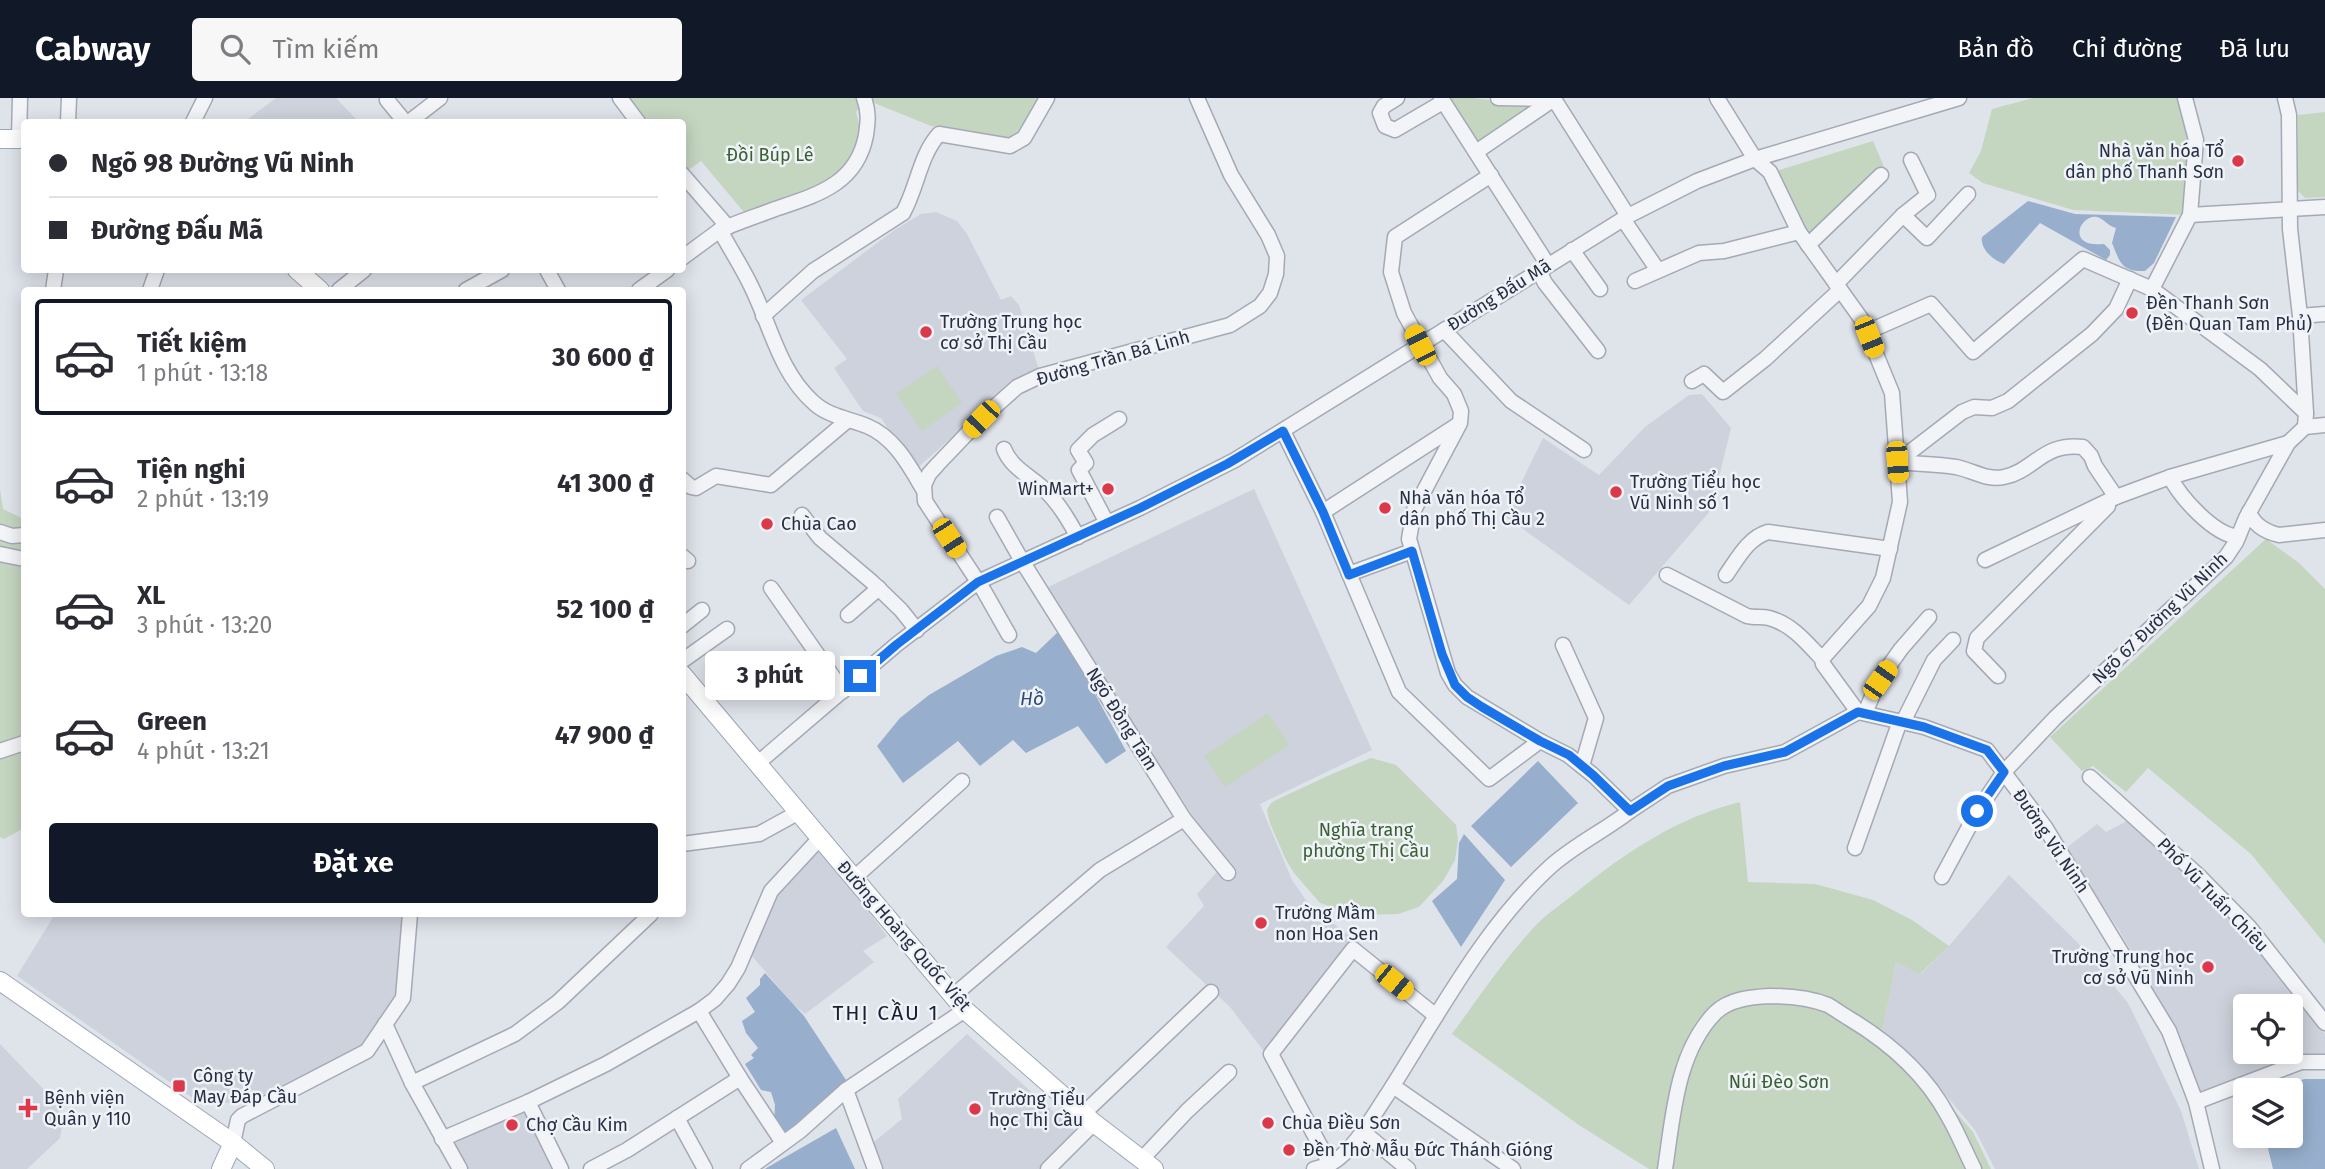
<!DOCTYPE html>
<html lang="vi">
<meta charset="utf-8">
<style>
:root{--surface:#fff;--page:#f7f7f7;--text:#2b2b33;--muted:#7c7c81;--line:#e1e1e2;--accent:#111827}
body{margin:0;font-family:"Fira Sans",sans-serif;background:var(--page);color:var(--text);height:100vh;display:flex;flex-direction:column;font-size:26px;white-space:nowrap}
*{box-sizing:border-box;margin:0}
p{font-size:23px;color:var(--muted)}
.icon{flex:none;width:38px;height:38px;fill:none;stroke:currentColor;stroke-width:2;stroke-linecap:round;stroke-linejoin:round}
.map{position:relative;flex:1;overflow:hidden}
.side{position:absolute;left:21px;top:189px;width:665px;height:630px;display:flex;flex-direction:column;background:var(--surface);border-radius:7px;box-shadow:0 4px 18px #0003}
.side>*{flex:none}
.guide{position:absolute;left:21px;top:21px;width:665px;height:154px;border-radius:7px;box-shadow:0 4px 18px #0003;display:grid;align-content:center;height:154px;padding:0 28px;background:var(--surface)}
.fabs{position:absolute;left:2233px;top:896px;display:grid;gap:14px}
.fabs a{display:grid;place-items:center;width:70px;height:70px;border-radius:7px;background:var(--surface);box-shadow:0 4px 18px #0003;font-size:35px}
.end{position:absolute;width:32px;height:32px;margin:-16px;border:9px solid #1a73e8;background:#fff;box-shadow:0 0 0 4px #fff}
.from{border-radius:50%}
.bubble{position:absolute;height:49px;border-radius:7px;background:var(--surface);box-shadow:0 4px 18px #0003;font-size:23px;font-weight:700;line-height:49px;text-align:center}
.car{position:absolute;width:21px;height:42px;margin:-21px -10px;border-radius:9px;box-shadow:0 0 5px 2px #0007;background:linear-gradient(#f5c518 24%,#345 0 40%,#f5c518 0 76%,#345 0 86%,#f5c518 0)}
.guide b{display:flex;align-items:center;gap:24px;height:66px;font-size:26px}
.guide b+b{border-top:2px solid var(--line)}
.guide i{width:18px;height:18px;background:var(--text)}
ul{padding:12px 0 0;list-style:none}
li{display:flex;align-items:center;gap:21px;height:116px;margin:0 14px 10px;padding:0 14px;border:4px solid transparent;border-radius:7px}
li div{flex:1}
li b{display:block;font-size:26px}
li em{font-style:normal;font-weight:700}
li.selected{border-color:var(--accent)}
li>.icon{width:63px;height:63px;stroke-width:1.5}
.primary-button{display:flex;gap:14px;margin-top:auto;padding:14px 28px}
.primary-button a{flex:1;height:80px;border-radius:7px;background:var(--accent);color:#fff;font-size:28px;font-weight:700;line-height:80px;text-align:center}
header{display:flex;align-items:center;gap:42px;box-sizing:border-box;height:98px;padding:0 35px;background:var(--accent);color:#fff}
header strong{font-size:33px}
nav{display:flex;gap:38px;margin-inline-start:auto;font-size:24px}
.search{width:490px;height:63px;background:var(--page);display:flex;align-items:center;gap:18px;box-sizing:border-box;padding:0 24px;border-radius:7px;color:var(--muted);font-size:26px}
.map>svg:first-child{display:block}
.built{fill:#cdd2dc;fill-rule:evenodd}
.green{fill:#c4d5c0}
.water{fill:#97afcd}
.lines{fill:none;stroke-linecap:round;stroke-linejoin:round}
.minor-casing{stroke:#a4a9b5;stroke-width:17}
.major-casing{stroke:#9da6b7;stroke-width:20}
.minor{stroke:#f3f4f8;stroke-width:14}
.major{stroke:#fff;stroke-width:18}
.route{stroke:#1a73e8;stroke-width:9}
.poi-dot{fill:#db3849;stroke:#eff2f7;stroke-width:2.5}
.labels{text-anchor:middle;stroke-width:5;stroke-linejoin:round;paint-order:stroke}
.poi-label{font-size:18px;fill:#262f43;stroke:#eff2f7;text-anchor:start}
.park-label{font-size:18px;fill:#396032;stroke:#eff2f7}
.street-label{font-size:18px;fill:#262f43;stroke:#eff2f7}
.water-label{font-size:19px;font-style:italic;fill:#2d4c7b;stroke:#eff2f7}
.quarter-label{font-size:21px;letter-spacing:2px;fill:#192033;stroke:#eff2f7}
</style>
<header>
<strong>Cabway</strong>
<div class="search"><svg class="icon" aria-label="search" viewBox="0 0 24 24"><circle cx="10" cy="10" r="6"/><path d="M15 15l6 6"/></svg>Tìm kiếm</div>
<nav><a>Bản đồ</a><a>Chỉ đường</a><a>Đã lưu</a></nav>
</header>
<div class="map">
<svg width="2325" height="1071" viewBox="0 0 2325 1071">
<rect width="100%" height="100%" fill="#dfe3ea"/>
<g class="built">
<path d="M276 0H336L359 24H244Z"/>
<path d="M936 114 957 123 967 136 1001 202 1011 198 1019 207 1039 272 1013 285 916 371 881 320 863 313 834 270 847 261 801 202 896 131 921 116Z"/>
<path d="M1702 296 1731 330 1711 412 1629 507 1505 418 1543 340 1599 377 1645 329 1689 297Z"/>
<path d="M1254 391 1372 652 1260 706 1292 782 1310 808 1355 842 1269 960 1230 909 1166 849 1204 808 1197 796 1217 774 1189 731 1196 723 1046 490Z"/>
<path d="M2131 721 2239 825 2288 884 2325 936V956L2300 957 2200 993 2173 927 2119 832 2065 751 2097 726 2106 734ZM2245 908H2291V954H2245Z"/>
<path d="M817 744 887 838 863 853 874 864 805 916 793 906 746 851 769 798Z"/>
<path d="M2009 777 2078 845 2128 905 2181 1013 2199 1071H1995L1975 1032 1929 977 1882 935 1896 864 1921 876 1949 848Z"/>
<path d="M55 816H406L397 899 367 944 350 954 248 1006 197 1003 17 878Z"/>
<path d="M967 936 1077 1035 1046 1071H878L869 1048 902 1021 898 1001Z"/>
<path d="M0 946 50 998 63 1021 60 1040 27 1071H0Z"/>
<path d="M525 1007 557 1071H467L454 1046Z"/>
</g>
<g class="green">
<path d="M622 0H1039L1016 36 1007 41 960 31 931 28 867 2 856 14 863 41 836 92 753 125 701 63 683 76 682 24H641Z"/>
<path d="M1452 0H1473L1536 8 1478 46 1450 4Z"/>
<path d="M2033 0H2182L2196 42 2190 117 2073 112 1983 85 1969 75 1981 53 1992 11Z"/>
<path d="M2325 14V99L2305 100 2298 93V17Z"/>
<path d="M1873 43 1885 71 1807 140 1776 73Z"/>
<path d="M937 268 962 305 922 333 896 296Z"/>
<path d="M0 391 3 411 24 421V730L4 741 0 739Z"/>
<path d="M2266 441 2299 465 2325 491V846L2251 756 2148 670 2126 694 2093 668 2082 673 2050 639Z"/>
<path d="M1268 615 1289 647 1225 689 1204 658Z"/>
<path d="M1371 660 1396 667 1456 727 1458 742 1455 762 1443 783 1419 809 1398 816 1359 817 1320 805 1294 775 1286 762 1270 725 1267 712 1271 705 1276 702 1332 676Z"/>
<path d="M1740 704 1748 784 1815 786 1873 802 1912 822 1949 848 1920 876 1896 864 1882 935 1829 901 1742 898 1695 939 1659 1071H1649L1579 1027 1452 936C1479 899 1505 860 1537 826 1548 815 1562 806 1574 796 1625 755 1676 720 1740 704Z"/>
<path d="M1743 899 1822 902 1946 1003 1973 1034 1991 1071H1668L1693 955 1719 915Z"/>
</g>
<g class="water">
<path d="M2028 103 2075 116 2176 119 2154 165 2145 173C2121 174 2120 164 2112 145L2116 130C2108 128 2104 121 2097 119 2080 116 2065 150 2104 146L2110 152V157L2106 162 2040 125 2004 166C1993 162 1980 151 1982 139Z"/>
<path d="M1060 532 1126 653 1106 666 1078 628 1026 655 1013 642 980 668 958 643 903 685 877 648 900 620 929 597 996 558 1022 549 1036 555Z"/>
<path d="M1538 663 1578 705 1511 769 1471 728Z"/>
<path d="M1464 736 1505 782 1461 849 1432 803 1457 781 1459 745Z"/>
<path d="M765 875 804 918 848 985 786 1040 774 1026 775 1007 771 994 761 992 745 966 754 960 751 957 758 950 746 935 742 923 755 914 746 900 760 887V881Z"/>
<path d="M2304 981H2325V1071H2273L2265 1038H2291V992H2276Z"/>
<path d="M836 1030 855 1071H765L768 1069Z"/>
</g>
<g class="lines">
<g class="minor-casing">
<g id="minor">
<path d="M388 0 387 2 405 24"/>
<path d="M620 0 638 24"/>
<path d="M1397 0 1384 8 1380 15 1385 28 1395 32 1443 4"/>
<path d="M1441 0 1548 167"/>
<path d="M1498 0 1554 1 1628 118"/>
<path d="M1717 0 1755 61 1770 74 1799 134 1862 222 1892 295 1900 404 1883 480 1869 508 1822 561 1823 566 1858 614 1924 629 1987 652 2045 729 2169 933 2196 1004 2212 1071"/>
<path d="M2285 0 2289 17 2290 131 2300 218 2306 315 2305 329"/>
<path d="M68 24 69 0"/>
<path d="M193 24 205 0"/>
<path d="M409 24 440 0"/>
<path d="M19 41 20 0"/>
<path d="M1476 54 1554 1"/>
<path d="M682 76 728 129"/>
<path d="M1491 77 1395 139 1391 174 1404 215 1440 280 1454 296 1461 313 1460 325 1414 412 1409 441 1448 575 1455 587 1467 599 1540 643 1568 657 1593 677 1630 713 1668 688 1724 668 1785 654 1858 614"/>
<path d="M1903 117 1928 97 1911 62"/>
<path d="M2190 117 2325 109"/>
<path d="M1623 121 1657 171"/>
<path d="M720 132C738 124 757 118 775 111 817 97 857 86 866 37 868 23 869 14 864 0"/>
<path d="M1808 147 1881 77"/>
<path d="M1572 152 1600 191"/>
<path d="M682 160 720 132C730 151 742 169 751 188 771 228 779 274 814 305 828 318 850 321 867 328 894 339 909 367 923 391"/>
<path d="M547 172 558 192"/>
<path d="M1539 173 1545 185 1598 253"/>
<path d="M1635 183 1699 155 1724 153 1799 134"/>
<path d="M1836 186 1903 117 1927 140 1968 96"/>
<path d="M2152 191 2260 271 2306 315"/>
<path d="M53 192 56 172"/>
<path d="M150 192 157 172"/>
<path d="M339 192 364 172"/>
<path d="M466 192 502 172"/>
<path d="M639 192 667 172"/>
<path d="M763 218 813 173 903 115C917 90 920 57 939 36L1010 48 1024 40 1047 0"/>
<path d="M2300 218 2325 216"/>
<path d="M1444 232 1511 303 1584 352"/>
<path d="M1867 234 1931 206 1973 254 2083 161 2152 191 2190 117 2196 42 2185 0"/>
<path d="M1692 283 1704 276 1723 294 1765 261 1840 192"/>
<path d="M1283 333 1323 414 1399 594 1489 681 1540 643"/>
<path d="M1004 351C1011 370 1032 379 1046 393 1060 407 1069 423 1078 439"/>
<path d="M1897 364 1962 314 1974 309 1992 310 2008 303 2092 236 2116 211 2130 181"/>
<path d="M1897 364C1917 366 1937 366 1956 369 1972 372 1987 383 2004 379 2034 373 2043 344 2083 349L2091 358 2095 368 2116 399"/>
<path d="M2170 379C2181 400 2213 436 2238 439"/>
<path d="M682 381 691 389 696 390 716 378 771 387 848 322"/>
<path d="M1323 414 1459 326"/>
<path d="M2249 414C2254 427 2266 434 2279 437L2325 432"/>
<path d="M802 417 820 440 872 484 901 512 917 532"/>
<path d="M997 419 1022 463 1184 721 1228 775"/>
<path d="M1107 425 1079 372 1086 365 1078 352 1093 337 1119 321"/>
<path d="M0 434 12 438 24 437"/>
<path d="M0 456 24 461"/>
<path d="M682 458 688 463"/>
<path d="M1985 462 2116 399 2170 379 2288 345"/>
<path d="M1349 476 1412 453"/>
<path d="M1667 477 1747 518C1755 520 1762 518 1769 520 1792 526 1807 545 1822 561"/>
<path d="M1726 477C1738 460 1748 440 1768 434L1890 451"/>
<path d="M771 490 843 593"/>
<path d="M848 517 879 490"/>
<path d="M682 528 702 512"/>
<path d="M1009 537 984 493 925 403 924 387 929 376 938 366 981 321 1017 289 1040 278 1230 227 1260 208 1270 195 1276 176 1277 158 1268 137 1231 77 1197 0"/>
<path d="M1563 547 1596 620 1582 668"/>
<path d="M682 563 727 531"/>
<path d="M1998 578 1974 553 1977 540 2108 408"/>
<path d="M1865 615 1879 582 1901 551 1929 519"/>
<path d="M1903 624 1934 562 1953 542"/>
<path d="M0 653 24 645"/>
<path d="M758 665 896 547 978 484 1140 410 1235 362 1628 118 1697 83 1755 61 1959 0"/>
<path d="M2090 679 2199 778 2250 830 2325 925"/>
<path d="M682 746 759 736 799 714"/>
<path d="M1855 750 1900 623"/>
<path d="M1942 779 1977 714 2004 674 2055 620 2226 459 2236 444 2246 420 2288 345 2305 329 2325 327"/>
<path d="M854 780 962 683"/>
<path d="M953 898 1100 772 1184 721"/>
<path d="M699 913 740 980"/>
<path d="M385 926 412 985 460 1071"/>
<path d="M412 985 515 936 558 904 651 816"/>
<path d="M1393 988 1513 1071"/>
<path d="M528 1004 561 1071"/>
<path d="M2196 1004 2301 964H2325"/>
<path d="M1083 1016 1211 894"/>
<path d="M677 1020 705 1071"/>
<path d="M1362 1033 1408 1071"/>
<path d="M442 1041 528 1004 606 966 699 913 715 901 728 886 738 870 771 793 820 740"/>
<path d="M233 1045 238 1022 242 1018 367 953 403 900 410 816"/>
<path d="M1142 1061 1187 1013 1229 974"/>
<path d="M1330 1066 1271 956 1353 851 1436 918"/>
<path d="M591 1071 627 1052 740 980 783 1045"/>
<path d="M748 1071 800 1033 846 992"/>
<path d="M875 1071 846 992 965 912"/>
<path d="M1048 1071 1094 1025"/>
<path d="M1314 1071C1319 1070 1325 1068 1330 1066 1353 1054 1373 1018 1387 997 1437 919 1483 830 1551 768 1576 746 1604 733 1630 713"/>
<path d="M1665 1071C1673 1020 1676 955 1715 915 1729 901 1751 899 1770 898 1788 898 1810 900 1828 907 1835 911 1843 917 1850 921 1890 945 1926 977 1948 1018 1958 1035 1965 1053 1974 1071"/>
</g>
</g>
<g class="major-casing">
<g id="major">
<path d="M0 41H24"/>
<path d="M297 172 320 192"/>
<path d="M682 576 965 912 1094 1025 1154 1071"/>
<path d="M0 883 233 1045 265 1071"/>
<path d="M221 1071 233 1045"/>
</g>
</g>
<use href="#minor" class="minor"/>
<use href="#major" class="major"/>
</g>
<g class="lines">
<path class="route" d="M860 578 896 547 978 484 1140 410 1227 366 1283 333 1323 414 1349 477 1412 453 1442 556 1455 587 1467 599 1482 609 1540 643 1569 657 1593 677 1630 713 1668 688 1724 668 1785 654 1858 614 1924 629 1987 652 2004 674 1977 713"/>
</g>
<g class="poi-dot">
<circle cx="2238" cy="63" r="7"/>
<circle cx="2132" cy="215" r="7"/>
<circle cx="926" cy="234" r="7"/>
<circle cx="1108" cy="391" r="7"/>
<circle cx="1616" cy="394" r="7"/>
<circle cx="1385" cy="410" r="7"/>
<circle cx="767" cy="426" r="7"/>
<circle cx="1261" cy="825" r="7"/>
<circle cx="2208" cy="869" r="7"/>
<rect x="172" y="981" width="14" height="14" rx="3.5"/>
<path d="M24.5 999.5h7v7h7v7h-7v7h-7v-7h-7v-7h7z"/>
<circle cx="975" cy="1011" r="7"/>
<circle cx="1268" cy="1025" r="7"/>
<circle cx="512" cy="1027" r="7"/>
<circle cx="1289" cy="1052" r="7"/>
</g>
<g class="labels">
<g class="poi-label">
<text x="2224" y="59" text-anchor="end">Nhà văn hóa Tổ<tspan x="2224" dy="21">dân phố Thanh Sơn</tspan></text>
<text x="2146" y="211">Đền Thanh Sơn<tspan x="2146" dy="21">(Đền Quan Tam Phủ)</tspan></text>
<text x="940" y="230">Trường Trung học<tspan x="940" dy="21">cơ sở Thị Cầu</tspan></text>
<text x="1630" y="390">Trường Tiểu học<tspan x="1630" dy="21">Vũ Ninh số 1</tspan></text>
<text x="1094" y="397" text-anchor="end">WinMart+</text>
<text x="1399" y="406">Nhà văn hóa Tổ<tspan x="1399" dy="21">dân phố Thị Cầu 2</tspan></text>
<text x="781" y="432">Chùa Cao</text>
<text x="1275" y="821">Trường Mầm<tspan x="1275" dy="21">non Hoa Sen</tspan></text>
<text x="2194" y="865" text-anchor="end">Trường Trung học<tspan x="2194" dy="21">cơ sở Vũ Ninh</tspan></text>
<text x="193" y="984">Công ty<tspan x="193" dy="21">May Đáp Cầu</tspan></text>
<text x="44" y="1006">Bệnh viện<tspan x="44" dy="21">Quân y 110</tspan></text>
<text x="989" y="1007">Trường Tiểu<tspan x="989" dy="21">học Thị Cầu</tspan></text>
<text x="1282" y="1031">Chùa Điều Sơn</text>
<text x="526" y="1033">Chợ Cầu Kim</text>
<text x="1303" y="1058">Đền Thờ Mẫu Đức Thánh Gióng</text>
</g>
<g class="park-label">
<text x="770" y="63">Đồi Búp Lê</text>
<text x="1366" y="738">Nghĩa trang<tspan x="1366" dy="21">phường Thị Cầu</tspan></text>
<text x="1779" y="990">Núi Đèo Sơn</text>
</g>
<g class="street-label">
<text transform="translate(1499 197) rotate(-32)" y="6">Đường Đấu Mã</text>
<text transform="translate(1113 260) rotate(-16)" y="6">Đường Trần Bá Linh</text>
<text transform="translate(2160 520) rotate(-44)" y="6">Ngõ 67 Đường Vũ Ninh</text>
<text transform="translate(1122 621) rotate(58)" y="6">Ngõ Đồng Tâm</text>
<text transform="translate(2051 743) rotate(56)" y="6">Đường Vũ Ninh</text>
<text transform="translate(2213 797) rotate(46)" y="6">Phố Vũ Tuấn Chiêu</text>
<text transform="translate(904 838) rotate(49)" y="6">Đường Hoàng Quốc Việt</text>
</g>
<g class="water-label">
<text x="1032" y="607">Hồ</text>
</g>
<g class="quarter-label">
<text x="886" y="922">THỊ CẦU 1</text>
</g>
</g>
</svg>
<div class="fabs">
<a><svg class="icon" aria-label="locate" viewBox="0 0 24 24"><circle cx="12" cy="12" r="6"/><path d="M12 2v4M12 18v4M2 12h4M18 12h4"/></svg></a>
<a><svg class="icon" aria-label="layers" viewBox="0 0 24 24"><path d="M12 4l9 5-9 5-9-5zM3 14l9 5 9-5"/></svg></a>
</div>
<i class="end from" style="left:1977px;top:713px"></i>
<i class="end" style="left:860px;top:578px"></i>
<div class="bubble" style="left:705px;top:553px;width:130px">3 phút</div>
<i class="car" style="left:1869px;top:239px;rotate:158deg"></i>
<i class="car" style="left:1420px;top:247px;rotate:333deg"></i>
<i class="car" style="left:981px;top:321px;rotate:224deg"></i>
<i class="car" style="left:1897px;top:364px;rotate:176deg"></i>
<i class="car" style="left:949px;top:440px;rotate:147deg"></i>
<i class="car" style="left:1880px;top:582px;rotate:35deg"></i>
<i class="car" style="left:1394px;top:884px;rotate:129deg"></i>
<div class="guide">
<b><i class="from"></i>Ngõ 98 Đường Vũ Ninh</b>
<b><i></i>Đường Đấu Mã</b>
</div>
<section class="side">
<ul>
<li class="selected"><svg class="icon" aria-label="car" viewBox="0 0 24 24"><path d="M5 17H2v-5l4-1 3-4h7l3 4 3 1v5h-3M9 17h6M6 11h13"/><circle cx="7" cy="17" r="2"/><circle cx="17" cy="17" r="2"/></svg><div><b>Tiết kiệm</b><p>1 phút · 13:18</p></div><em>30 600 ₫</em></li>
<li><svg class="icon" aria-label="car" viewBox="0 0 24 24"><path d="M5 17H2v-5l4-1 3-4h7l3 4 3 1v5h-3M9 17h6M6 11h13"/><circle cx="7" cy="17" r="2"/><circle cx="17" cy="17" r="2"/></svg><div><b>Tiện nghi</b><p>2 phút · 13:19</p></div><em>41 300 ₫</em></li>
<li><svg class="icon" aria-label="car" viewBox="0 0 24 24"><path d="M5 17H2v-5l4-1 3-4h7l3 4 3 1v5h-3M9 17h6M6 11h13"/><circle cx="7" cy="17" r="2"/><circle cx="17" cy="17" r="2"/></svg><div><b>XL</b><p>3 phút · 13:20</p></div><em>52 100 ₫</em></li>
<li><svg class="icon" aria-label="car" viewBox="0 0 24 24"><path d="M5 17H2v-5l4-1 3-4h7l3 4 3 1v5h-3M9 17h6M6 11h13"/><circle cx="7" cy="17" r="2"/><circle cx="17" cy="17" r="2"/></svg><div><b>Green</b><p>4 phút · 13:21</p></div><em>47 900 ₫</em></li>
</ul>
<div class="primary-button"><a>Đặt xe</a></div>
</section>
</div>
